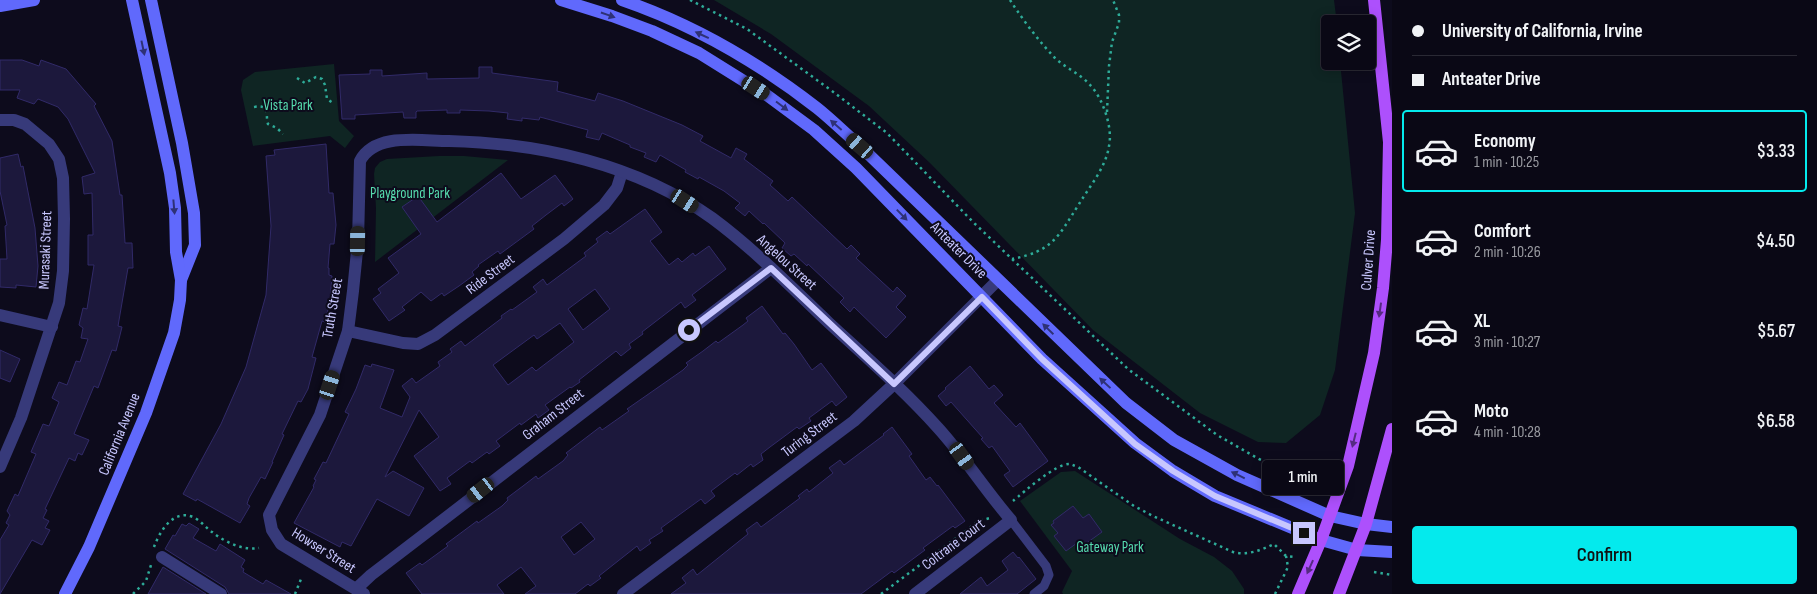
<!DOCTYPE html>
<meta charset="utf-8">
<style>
:root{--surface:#0a0815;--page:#181622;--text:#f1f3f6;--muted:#999aa0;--line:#2a2934;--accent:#04eaed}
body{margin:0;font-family:"Sofia Sans Condensed",sans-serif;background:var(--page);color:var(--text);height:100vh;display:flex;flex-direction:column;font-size:19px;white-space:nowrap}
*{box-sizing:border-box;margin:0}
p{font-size:16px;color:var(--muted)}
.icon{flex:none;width:28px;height:28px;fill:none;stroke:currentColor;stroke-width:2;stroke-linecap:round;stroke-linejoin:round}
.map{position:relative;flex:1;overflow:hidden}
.drawer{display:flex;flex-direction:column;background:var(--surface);width:425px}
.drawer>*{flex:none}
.guide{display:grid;align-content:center;height:110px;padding:0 20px;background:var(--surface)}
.tools{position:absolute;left:1321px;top:15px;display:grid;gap:10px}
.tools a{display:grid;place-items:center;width:55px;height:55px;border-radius:5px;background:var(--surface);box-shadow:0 2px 12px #0003,0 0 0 1px var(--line);font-size:25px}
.end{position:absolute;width:22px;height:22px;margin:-11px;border:6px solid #c8c7fe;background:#111;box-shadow:0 0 0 2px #111}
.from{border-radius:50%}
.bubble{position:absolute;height:35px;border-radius:5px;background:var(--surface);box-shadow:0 2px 12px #0003,0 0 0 1px var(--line);font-size:16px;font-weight:600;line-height:35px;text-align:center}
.car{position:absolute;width:15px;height:30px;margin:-15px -8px;border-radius:6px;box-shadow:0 0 4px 1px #0007;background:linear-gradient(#222 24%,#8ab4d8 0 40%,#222 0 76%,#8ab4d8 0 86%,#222 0)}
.guide b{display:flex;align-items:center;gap:18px;height:48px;font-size:19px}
.guide b+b{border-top:1px solid var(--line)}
.guide i{width:12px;height:12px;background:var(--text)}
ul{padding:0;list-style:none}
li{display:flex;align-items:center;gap:15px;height:82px;margin:0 10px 8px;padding:0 10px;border:2px solid transparent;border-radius:5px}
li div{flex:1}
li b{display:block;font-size:19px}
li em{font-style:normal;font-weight:600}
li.on{border-color:var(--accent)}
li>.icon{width:45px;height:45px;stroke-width:1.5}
.primary-button{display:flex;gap:10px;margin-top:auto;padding:10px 20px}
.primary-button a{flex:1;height:58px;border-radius:5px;background:var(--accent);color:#111;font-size:20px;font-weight:600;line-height:58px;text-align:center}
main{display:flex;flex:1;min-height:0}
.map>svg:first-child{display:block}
.green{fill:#0f2523}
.building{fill:#1c183c;stroke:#312a68;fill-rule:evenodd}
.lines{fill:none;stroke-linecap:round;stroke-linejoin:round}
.path{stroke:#2eab98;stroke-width:2.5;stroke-dasharray:2.5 4;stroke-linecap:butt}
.lane{stroke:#373a7a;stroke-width:9}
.street{stroke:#373a7a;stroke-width:12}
.secondary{stroke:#6069fc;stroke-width:12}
.primary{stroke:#ad50fc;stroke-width:12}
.oneway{fill:#2e3176}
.oneway2{fill:#552a81}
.route{stroke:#c8c7fe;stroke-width:6}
.labels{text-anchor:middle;stroke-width:4;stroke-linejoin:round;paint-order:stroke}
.park-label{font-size:15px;fill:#56dbae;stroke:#0d0b1c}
.street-label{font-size:15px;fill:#c8c7fe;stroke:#0d0b1c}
</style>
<main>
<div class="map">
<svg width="1392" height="594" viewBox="0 0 1392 594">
<rect width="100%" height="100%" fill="#0d0b1c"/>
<g class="green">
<path d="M714 0H1334L1337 24H1330V61H1340L1355 213 1335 370 1320 415 1286 443 1258 442 1200 413 1093 330 930 163 869 106 771 34Z"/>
<path d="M334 64 339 121 354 136 345 148 330 136 253 146 241 90 243 80 255 72Z"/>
<path d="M439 156H464L508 160 375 262 376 208 374 174 375 168 380 162 387 159Z"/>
<path d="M1075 471 1180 539 1214 557 1232 571 1244 589V594H1063L1062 592 1072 571 1020 501 1061 472Z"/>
</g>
<g class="building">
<path d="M0 60H22L39 66 41 60 66 69 96 104 94 106 112 141 120 195H122L125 243H132L133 268H128L118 326 122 327 116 351 112 350 98 388 94 386 74 434 89 440 82 455 78 453 75 461 69 458 45 509 47 510 43 518 49 521 45 528 50 530 42 545 32 540 0 594V540L9 525 6 523 10 515 7 511 15 494 18 496 36 454 31 452 43 424 49 426 59 402 52 398 59 382 67 385 76 361 80 362 88 339 81 338 83 328 79 325 83 308 87 309 94 265H88V235H93L92 193 84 194 82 177 95 173 68 119 58 107 38 99 34 104 17 98 20 90H0Z"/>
<path d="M479 67H492V73L558 82 557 91 595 101 598 93 623 101 682 125 703 136 700 141 731 158 736 148 747 154 744 159 773 181 770 185 788 201 792 197 847 249 851 245 860 254 856 258 893 292 897 287 906 296 896 307 906 317 886 338 854 307 850 312 840 302 844 298 808 264 807 266 794 254 791 256 782 248 785 243 764 223 763 224 749 211 745 216 735 208 740 203 724 191 699 177 698 179 685 172 686 170 660 155 656 162 644 157 646 153 630 147V145L602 133 599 140 586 137 588 130 540 117 539 120 522 118V121L507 119 508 113 489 111 460 110V113H447V110L417 111 416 112V118H404L403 112 355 115V119H342L339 75 370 74V70H382V76L427 73V79L479 78Z"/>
<path d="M326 144 329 193H333L336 225 334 244H330L328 268H329V275L332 276 330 301 325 322 322 321 312 357 316 358 308 389 301 402 298 401 282 434 284 435 272 462H273L265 479 261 477 249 498 247 504 250 506 240 523 197 499 196 501 183 494 221 424 246 367 266 295 271 226 266 156 275 155 274 150Z"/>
<path d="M18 154 21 167 23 166 35 228 38 266 36 287 16 285V288L0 287V259H7L5 226 7 225 0 191V158Z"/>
<path d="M501 173 521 199 555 175 573 199 564 206 562 203 546 215 532 226 534 229 500 254 498 251 478 265 479 266 472 272 474 275 459 286 444 296 442 293 431 301 421 292 402 307 405 310 389 321 373 299 381 293 378 289 399 273 388 258 421 234 402 207 418 196 437 222Z"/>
<path d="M645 209 662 232 650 241 669 265 678 258 682 262 693 253 695 256 709 246 726 269 692 295 696 300 685 308 681 302 642 332 643 334 629 344 631 348 621 356 616 351 579 380 580 382 571 388 570 387 545 405 549 410 538 418 536 414 521 425 520 423 496 441 500 446 489 454 487 452 472 463 470 461 447 478 451 484 440 491 414 456 439 437 419 410 385 477 393 471 424 488 409 516 377 499 351 546 342 542 340 547 294 523 314 487 313 486 316 480 314 479 323 462 326 463 349 414 345 412 356 389 365 365 371 367 372 364 394 370 380 408 402 417 410 397 402 386 412 378 416 383 440 366 438 362 452 352 450 349 461 341 465 346 502 318 501 316 511 309 512 310 537 292 533 287 543 279 547 285 586 256 584 253 598 242 596 239 607 231 610 234ZM595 289 610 309 583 330 568 309ZM560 323 574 342 536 371 532 367 508 385 493 365 534 335 537 339Z"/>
<path d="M762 306 783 334 785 333 794 344 812 370 821 363 847 397 836 406 832 401 809 418 811 421 799 429 797 427 770 447 761 454 763 460 753 467 751 464 737 475 735 473 711 491 715 496 705 504 701 499 661 528 663 531 649 540 651 543 640 551 637 546 599 576 601 578 590 586 588 584 575 594H525L536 586 521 567 497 585 504 594H422L406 573 420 563 422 565 448 546 446 544 477 521 478 523 502 506 508 500 507 498 523 486 536 476 538 479 563 461 568 455 566 453 600 427 602 430 629 411 627 409 683 370 688 365 686 363 703 351 716 341 718 343 743 325 748 321 746 318ZM581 522 595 539 574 555 561 537Z"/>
<path d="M0 350 20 359 10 382 0 378Z"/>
<path d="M970 366 989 389 994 385 1003 395 994 403 1016 427 1020 423 1048 461 1013 487 1004 475 1010 471 992 446 989 448 981 439 983 438 951 402 946 406 938 396 946 389 945 388Z"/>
<path d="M892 427 912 454 909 456 926 480 930 477 937 486 938 485 965 521 955 528 953 526 923 548 925 550 894 573 892 571 861 594H671L686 583 682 578 693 569 697 575 748 534 746 530 757 522 761 527 800 498 798 496 807 489 809 492 833 473 829 468 840 460 844 465 884 435 883 434Z"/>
<path d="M1073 506 1083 518 1089 514 1102 532 1081 547 1077 543 1066 551 1054 536 1058 533 1051 525 1054 523 1053 521Z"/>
<path d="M189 523 199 529 193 538 216 551 220 544 245 560 241 567 244 569 243 572 263 584 266 580 291 594H229L225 587 165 549 173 535 175 536 182 524 186 526Z"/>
<path d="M1013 552 1018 558 1019 557 1036 579 1017 594H960L981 577 987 586 1008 570 1002 561Z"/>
<path d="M163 567 206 594H148Z"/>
</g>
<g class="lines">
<g class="path">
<path d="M690 0 747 29 832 91 887 133 973 222 1128 369 1217 435 1259 459 1317 483"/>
<path d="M1010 0C1023 20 1038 40 1054 57 1065 68 1081 74 1091 86 1103 99 1113 128 1109 146 1106 167 1090 186 1079 204 1058 237 1053 251 1012 259"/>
<path d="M297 78 305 83 316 77 322 79 325 85 327 99 333 103"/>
<path d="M254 107C271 104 265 115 268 124L277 128 283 134"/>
<path d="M1107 112 1109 66 1112 42 1119 23V15L1113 0"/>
<path d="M1013 501C1024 492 1056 463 1070 464 1073 465 1075 466 1078 467L1134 506 1153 516 1233 552C1247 556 1261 550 1274 544L1286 556 1295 557"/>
<path d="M154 547C160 531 173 509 193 517 200 520 206 528 212 532 225 542 243 551 259 548"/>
<path d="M1374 572 1392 575"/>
<path d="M133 594 146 581 151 565"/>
<path d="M295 594 301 579"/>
<path d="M881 594 979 521 990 518"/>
<path d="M1275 594 1288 567 1286 556"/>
</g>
<path class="lane" d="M1011 520 1046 566 1049 575 1044 586 1034 594"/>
<g class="street">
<path d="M0 120H14L25 124 49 144 59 159 63 178 64 219 63 271 59 303 21 418 0 467"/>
<path d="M0 315 52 327"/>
<path d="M348 331 403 343 418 344 435 335 564 239 604 205 617 188 622 172"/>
<path d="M162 557 221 594"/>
<path d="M356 589 371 575 422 536 771 268"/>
<path d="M364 594 281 544 272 530 269 515 320 415 348 331 353 291 358 241 360 161C375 132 421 141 449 141 540 143 636 164 712 218 754 249 791 287 829 323 866 357 905 391 939 429 965 458 986 491 1011 520L915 594"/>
<path d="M623 594 854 421 894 384 998 280"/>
</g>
<g class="secondary">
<path d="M151 0 182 143 194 213 195 245 181 280"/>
<path d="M561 0 612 16 652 31 699 53 768 96 814 130 856 168 1042 359 1135 443 1173 471 1215 496 1321 540 1357 550 1392 552"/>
<path d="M622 0C692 24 759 63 817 108 832 120 846 134 860 146L1126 403 1174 440 1237 475 1330 516 1366 524 1392 527"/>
<path d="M0 6 34 0"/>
<path d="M65 594 89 547 146 413 174 333 180 300 181 280 176 252 175 208 170 173 132 0"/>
</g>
<g class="primary">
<path d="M1298 594 1321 540 1348 466 1374 353 1383 288 1387 240 1389 142 1374 0"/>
<path d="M1339 594 1366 524 1392 429"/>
</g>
</g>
<defs><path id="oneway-solid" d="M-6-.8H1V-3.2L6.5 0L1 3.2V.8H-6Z" transform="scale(1.25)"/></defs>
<g class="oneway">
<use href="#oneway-solid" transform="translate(608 15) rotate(19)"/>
<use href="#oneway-solid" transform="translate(702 35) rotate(-155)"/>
<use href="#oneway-solid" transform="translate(143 48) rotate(78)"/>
<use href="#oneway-solid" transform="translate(782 106) rotate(37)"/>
<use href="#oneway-solid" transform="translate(836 125) rotate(-139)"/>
<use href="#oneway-solid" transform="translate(174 207) rotate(85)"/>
<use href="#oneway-solid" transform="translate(902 215) rotate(46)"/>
<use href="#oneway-solid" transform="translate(1048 329) rotate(-136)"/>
<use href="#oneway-solid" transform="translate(1105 383) rotate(-137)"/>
<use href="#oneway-solid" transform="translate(1238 475) rotate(-154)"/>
</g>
<g class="oneway2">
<use href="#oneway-solid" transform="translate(1380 310) rotate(98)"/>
<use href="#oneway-solid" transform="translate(1354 440) rotate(104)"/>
<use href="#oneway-solid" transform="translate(1310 567) rotate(114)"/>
</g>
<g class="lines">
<path class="route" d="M689 330 771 268 894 384 982 297 1042 359 1135 444 1173 471 1215 496 1304 533"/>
</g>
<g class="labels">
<g class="park-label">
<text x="288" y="110">Vista Park</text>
<text x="410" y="198">Playground Park</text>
<text x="1110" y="552">Gateway Park</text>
</g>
<g class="street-label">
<text transform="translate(45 250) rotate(-88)" y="5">Murasaki Street</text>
<text transform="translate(959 250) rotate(45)" y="5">Anteater Drive</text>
<text transform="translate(1368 260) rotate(-86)" y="5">Culver Drive</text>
<text transform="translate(787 262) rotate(42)" y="5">Angelou Street</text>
<text transform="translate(490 274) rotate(-37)" y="5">Ride Street</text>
<text transform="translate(332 308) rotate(-80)" y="5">Truth Street</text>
<text transform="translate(553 414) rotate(-38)" y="5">Graham Street</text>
<text transform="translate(119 434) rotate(-68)" y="5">California Avenue</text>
<text transform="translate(809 434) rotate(-37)" y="5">Turing Street</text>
<text transform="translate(953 544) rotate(-37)" y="5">Coltrane Court</text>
<text transform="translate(324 550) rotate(32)" y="5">Howser Street</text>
</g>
</g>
</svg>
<div class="tools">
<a><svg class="icon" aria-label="layers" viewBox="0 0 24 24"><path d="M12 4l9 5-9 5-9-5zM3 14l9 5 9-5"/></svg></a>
</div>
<i class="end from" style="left:689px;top:330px"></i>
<i class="end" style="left:1304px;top:533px"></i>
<div class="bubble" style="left:1262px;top:460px;width:82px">1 min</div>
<i class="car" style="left:756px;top:88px;rotate:123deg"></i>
<i class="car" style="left:860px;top:146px;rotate:311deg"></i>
<i class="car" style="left:685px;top:201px;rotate:122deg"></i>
<i class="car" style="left:358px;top:241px;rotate:1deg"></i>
<i class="car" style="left:330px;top:385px;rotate:18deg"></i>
<i class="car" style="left:962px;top:456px;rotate:144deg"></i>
<i class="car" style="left:481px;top:490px;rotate:232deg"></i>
</div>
<section class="drawer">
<div class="guide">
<b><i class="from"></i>University of California, Irvine</b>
<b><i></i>Anteater Drive</b>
</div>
<ul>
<li class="on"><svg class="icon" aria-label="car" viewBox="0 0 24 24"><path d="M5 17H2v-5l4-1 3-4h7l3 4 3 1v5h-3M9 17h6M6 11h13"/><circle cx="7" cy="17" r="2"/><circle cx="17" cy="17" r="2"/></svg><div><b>Economy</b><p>1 min · 10:25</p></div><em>$3.33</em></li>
<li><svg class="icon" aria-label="car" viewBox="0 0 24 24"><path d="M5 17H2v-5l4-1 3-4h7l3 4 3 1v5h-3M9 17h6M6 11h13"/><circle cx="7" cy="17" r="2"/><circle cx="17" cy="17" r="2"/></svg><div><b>Comfort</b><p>2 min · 10:26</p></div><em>$4.50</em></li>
<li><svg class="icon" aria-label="car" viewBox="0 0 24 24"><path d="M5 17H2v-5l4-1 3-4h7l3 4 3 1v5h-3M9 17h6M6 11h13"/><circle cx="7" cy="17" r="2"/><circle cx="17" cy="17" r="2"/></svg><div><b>XL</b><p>3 min · 10:27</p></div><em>$5.67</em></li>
<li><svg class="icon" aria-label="car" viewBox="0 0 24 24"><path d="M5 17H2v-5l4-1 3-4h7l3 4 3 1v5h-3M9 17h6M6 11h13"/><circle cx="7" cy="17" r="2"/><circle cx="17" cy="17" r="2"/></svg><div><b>Moto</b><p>4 min · 10:28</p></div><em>$6.58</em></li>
</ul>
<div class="primary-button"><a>Confirm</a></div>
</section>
</main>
